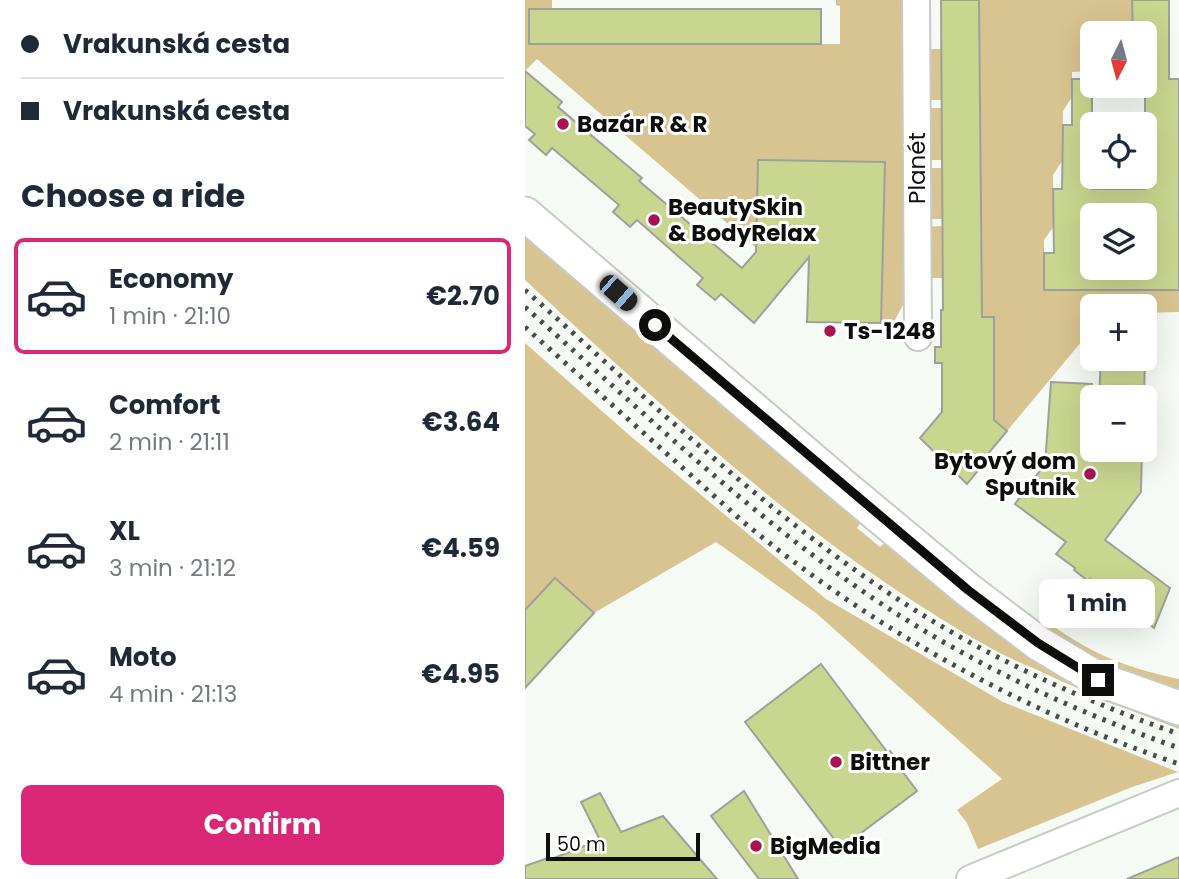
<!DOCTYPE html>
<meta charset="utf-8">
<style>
:root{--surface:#fff;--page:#f2f2f3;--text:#1f2937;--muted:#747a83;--line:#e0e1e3;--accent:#db2777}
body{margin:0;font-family:Poppins,sans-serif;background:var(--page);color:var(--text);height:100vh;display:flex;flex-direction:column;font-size:26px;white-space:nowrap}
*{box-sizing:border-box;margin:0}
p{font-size:23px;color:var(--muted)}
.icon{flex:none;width:38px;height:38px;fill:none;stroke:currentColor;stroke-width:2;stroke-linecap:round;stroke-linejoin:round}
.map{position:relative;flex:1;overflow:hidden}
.details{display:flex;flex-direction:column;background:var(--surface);width:525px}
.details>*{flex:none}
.top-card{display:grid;align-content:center;height:154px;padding:0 21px;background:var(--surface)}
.needle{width:46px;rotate:186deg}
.fabs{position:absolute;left:555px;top:21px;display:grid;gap:14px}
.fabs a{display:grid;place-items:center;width:77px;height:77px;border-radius:10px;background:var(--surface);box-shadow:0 7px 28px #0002;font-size:35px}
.scale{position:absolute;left:21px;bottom:18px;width:154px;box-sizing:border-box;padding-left:7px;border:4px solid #0c0e0c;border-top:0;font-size:19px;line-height:24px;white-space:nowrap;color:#0c0e0c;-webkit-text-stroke:5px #fff;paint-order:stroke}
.end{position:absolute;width:32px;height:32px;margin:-16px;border:9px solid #0c0e0c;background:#fff;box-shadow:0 0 0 4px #fff}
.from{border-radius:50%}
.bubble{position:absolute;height:49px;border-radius:10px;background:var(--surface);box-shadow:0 7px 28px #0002;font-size:23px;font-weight:700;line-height:49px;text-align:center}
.car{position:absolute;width:21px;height:42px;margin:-21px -10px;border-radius:9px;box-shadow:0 0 5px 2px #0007;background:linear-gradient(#222 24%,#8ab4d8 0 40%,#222 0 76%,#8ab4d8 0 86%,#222 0)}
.top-card b{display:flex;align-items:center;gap:24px;height:66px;font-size:26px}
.top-card b+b{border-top:2px solid var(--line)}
.top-card i{width:18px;height:18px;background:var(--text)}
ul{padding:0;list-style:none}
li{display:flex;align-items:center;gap:21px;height:116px;margin:0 14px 10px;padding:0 7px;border:4px solid transparent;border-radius:10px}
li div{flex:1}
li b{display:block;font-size:26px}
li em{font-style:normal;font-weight:700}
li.current{border-color:var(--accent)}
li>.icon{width:63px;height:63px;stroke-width:1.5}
h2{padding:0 21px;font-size:32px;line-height:84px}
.cta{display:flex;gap:14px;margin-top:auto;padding:14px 21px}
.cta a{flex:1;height:80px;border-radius:10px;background:var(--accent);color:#fff;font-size:28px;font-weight:700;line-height:80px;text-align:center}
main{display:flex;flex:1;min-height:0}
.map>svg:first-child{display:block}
.green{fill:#d8c490}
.building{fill:#c9d68f;stroke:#9fa09b;stroke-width:2;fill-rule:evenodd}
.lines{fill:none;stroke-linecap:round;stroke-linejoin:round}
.minor-casing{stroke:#c6cbc6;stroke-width:30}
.major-casing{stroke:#c6cbc6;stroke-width:37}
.minor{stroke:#fff;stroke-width:26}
.major{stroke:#fff;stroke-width:33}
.rail{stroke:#4a4c49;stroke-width:5;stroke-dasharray:3.5 7;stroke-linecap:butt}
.route{stroke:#0c0e0c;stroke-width:9}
.poi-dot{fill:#a7144f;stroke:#fff;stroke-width:2.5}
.labels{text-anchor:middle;stroke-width:6;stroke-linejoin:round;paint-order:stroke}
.poi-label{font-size:23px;font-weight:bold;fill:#0c0e0c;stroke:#fff;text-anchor:start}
.street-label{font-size:23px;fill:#0c0e0c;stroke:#fff}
</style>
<main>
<section class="details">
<div class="top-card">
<b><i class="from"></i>Vrakunská cesta</b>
<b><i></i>Vrakunská cesta</b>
</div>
<h2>Choose a ride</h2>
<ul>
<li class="current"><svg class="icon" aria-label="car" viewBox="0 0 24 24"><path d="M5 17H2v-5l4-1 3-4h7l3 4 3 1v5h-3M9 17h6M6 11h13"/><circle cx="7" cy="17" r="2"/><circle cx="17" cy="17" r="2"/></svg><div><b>Economy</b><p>1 min · 21:10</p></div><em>€2.70</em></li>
<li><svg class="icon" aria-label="car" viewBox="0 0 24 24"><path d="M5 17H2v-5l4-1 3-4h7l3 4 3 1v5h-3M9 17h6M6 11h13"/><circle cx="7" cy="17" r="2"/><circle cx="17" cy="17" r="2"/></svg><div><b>Comfort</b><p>2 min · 21:11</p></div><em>€3.64</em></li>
<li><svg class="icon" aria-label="car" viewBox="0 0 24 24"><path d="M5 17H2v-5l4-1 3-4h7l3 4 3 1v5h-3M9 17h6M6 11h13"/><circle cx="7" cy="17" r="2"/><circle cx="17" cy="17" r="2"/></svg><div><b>XL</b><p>3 min · 21:12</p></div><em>€4.59</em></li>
<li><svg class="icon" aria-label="car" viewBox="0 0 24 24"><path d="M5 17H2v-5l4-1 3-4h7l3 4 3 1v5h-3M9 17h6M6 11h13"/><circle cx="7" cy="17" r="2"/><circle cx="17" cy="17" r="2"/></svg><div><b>Moto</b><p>4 min · 21:13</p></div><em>€4.95</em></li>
</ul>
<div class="cta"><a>Confirm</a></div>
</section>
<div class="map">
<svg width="654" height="879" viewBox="0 0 654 879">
<rect width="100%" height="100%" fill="#f6faf5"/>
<g class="green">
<path d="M0 0H27V9L4 10 5 44H315V6L311 5V0H377L383 10 387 287 368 324 356 323 360 162 233 160 231 248 12 59 0 71Z"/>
<path d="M454 0H607L608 33H567V71L547 72V97L538 111 537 161 528 175 529 226 519 240V290H654V312L620 313V306H567V329L482 431 455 408 469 398V317H455Z"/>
<rect x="397" y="49" width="20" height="51"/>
<rect x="397" y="108" width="20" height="52"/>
<path d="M397 168H417L418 219H397Z"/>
<path d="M417 226 418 278H397V227Z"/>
<path d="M0 228 269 466 336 522 332 528 355 547 361 541 514 664 578 696 654 723V729C614 714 575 698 536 681 514 670 491 662 469 650 294 553 146 415 0 280Z"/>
<path d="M0 343 103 434 301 599 478 702 653 772 607 787 453 849 442 823 432 810 477 779 291 613 191 542 69 613 30 578 0 610Z"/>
<path d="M516 617C562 652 597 667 654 679V692C616 681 537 653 515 619Z"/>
</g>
<g class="building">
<path d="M416 0H454L457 317H469V420L482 431 456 462V467L442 484 395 438 417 412V363H410V347H416V310H418Z"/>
<path d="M607 0H644V79H654V290H519V253H529L528 189H537L538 125H547V79H567V189H620V33H608ZM567 215H620V268H567Z"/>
<rect x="4" y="9" width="292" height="35"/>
<path d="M0 71 37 102 33 107 117 178 114 181 217 268 231 252 233 160 360 162 356 323 282 322 284 257 229 323 196 294 190 300 172 285 178 278 112 220 105 227 88 212 94 205 27 148 21 155 4 140 10 134 0 126Z"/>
<path d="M576 359H620L619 397H574Z"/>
<path d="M526 382 567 384V450H617L616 492 580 540 645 588 629 628 565 579 563 581 549 570 550 568 531 554 541 542 490 504 520 464Z"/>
<path d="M30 578 69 613 0 688V610Z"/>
<path d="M296 664 363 753 365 751 380 771 378 772 392 791 316 848 220 722Z"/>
<path d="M219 791 273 879H234L186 816Z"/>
<path d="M75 793 96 832 138 816 192 879H0V866L23 858 24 860 75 840 56 802Z"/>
<path d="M654 857V879H602Z"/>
</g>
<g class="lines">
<g class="minor-casing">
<g id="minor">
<path d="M391 0 393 337"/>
<path d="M445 879 654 793"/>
</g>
</g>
<g class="major-casing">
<path id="major" d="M0 214 318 486 443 590 513 643 573 679 654 708"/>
</g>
<use href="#minor" class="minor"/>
<use href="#major" class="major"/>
<g class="rail">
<path d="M0 290C124 400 245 518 385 607 470 661 560 701 654 734"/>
<path d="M0 307C109 404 216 507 336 590 434 658 542 709 654 748"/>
<path d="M0 327 216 520C346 628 494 710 654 764"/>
</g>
</g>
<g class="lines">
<path class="route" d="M130 325 443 590 513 643 573 680"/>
</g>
<g class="poi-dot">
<circle cx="38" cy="124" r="7"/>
<circle cx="129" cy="220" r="7"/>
<circle cx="305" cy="331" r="7"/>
<circle cx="565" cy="474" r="7"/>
<circle cx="311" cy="762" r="7"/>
<circle cx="231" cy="846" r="7"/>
</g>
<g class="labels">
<g class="poi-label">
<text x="52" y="132">Bazár R &amp; R</text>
<text x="143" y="215">BeautySkin<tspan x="143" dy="26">&amp; BodyRelax</tspan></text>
<text x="319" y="339">Ts-1248</text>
<text x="551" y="469" text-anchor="end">Bytový dom<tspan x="551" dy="26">Sputnik</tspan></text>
<text x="325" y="770">Bittner</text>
<text x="245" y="854">BigMedia</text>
</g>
<g class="street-label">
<text transform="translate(392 168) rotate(-90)" y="8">Planét</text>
</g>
</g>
</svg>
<div class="fabs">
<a><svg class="needle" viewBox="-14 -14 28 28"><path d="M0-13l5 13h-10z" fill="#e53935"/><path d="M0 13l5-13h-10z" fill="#747a83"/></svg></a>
<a><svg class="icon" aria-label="locate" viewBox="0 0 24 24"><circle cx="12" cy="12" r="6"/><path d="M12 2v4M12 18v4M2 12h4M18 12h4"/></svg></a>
<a><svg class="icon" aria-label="layers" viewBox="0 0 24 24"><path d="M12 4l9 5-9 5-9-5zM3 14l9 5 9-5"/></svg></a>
<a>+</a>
<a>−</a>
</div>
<div class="scale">50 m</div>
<i class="end from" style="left:130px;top:325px"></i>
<i class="end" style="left:573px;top:680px"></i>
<div class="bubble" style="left:514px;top:579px;width:116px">1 min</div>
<i class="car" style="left:93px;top:293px;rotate:131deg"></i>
</div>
</main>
